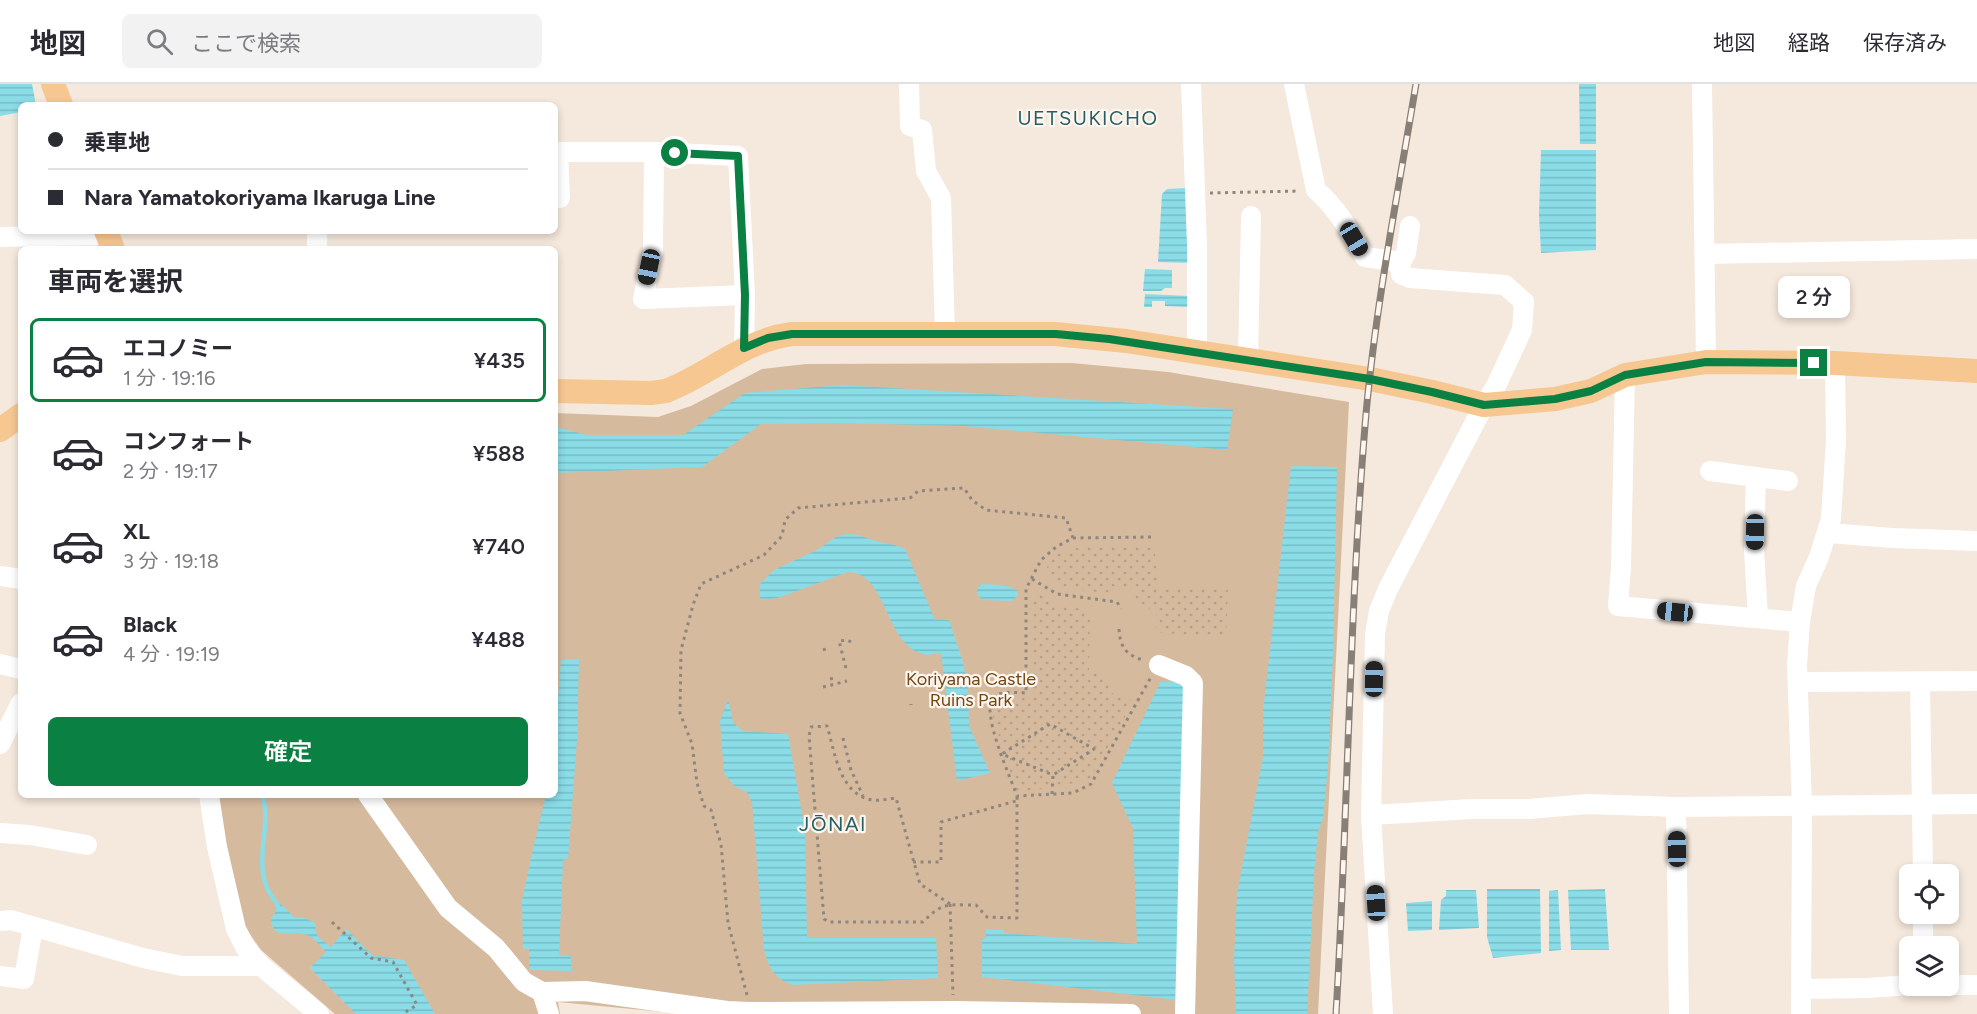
<!DOCTYPE html>
<html lang="ja">
<meta charset="utf-8">
<style>
:root{--surface:#fff;--page:#f2f2f3;--text:#2b2b33;--muted:#7c7c81;--line:#e1e1e2;--accent:#0b8043}
body{margin:0;font-family:Figtree,"Noto Sans JP",sans-serif;background:var(--page);color:var(--text);height:100vh;display:flex;flex-direction:column;font-size:22px;white-space:nowrap}
*{box-sizing:border-box;margin:0}
p{font-size:20px;color:var(--muted)}
.icon{flex:none;width:33px;height:33px;fill:none;stroke:currentColor;stroke-width:2;stroke-linecap:round;stroke-linejoin:round}
.map{position:relative;flex:1;overflow:hidden}
.details{position:absolute;left:18px;top:162px;width:540px;height:552px;display:flex;flex-direction:column;background:var(--surface);border-radius:9px;box-shadow:0 3px 9px #0003}
.details>*{flex:none}
.hud{position:absolute;left:18px;top:18px;width:540px;height:132px;border-radius:9px;box-shadow:0 3px 9px #0003;display:grid;align-content:center;height:132px;padding:0 30px;background:var(--surface)}
.buttons{position:absolute;left:1899px;top:780px;display:grid;gap:12px}
.buttons a{display:grid;place-items:center;width:60px;height:60px;border-radius:9px;background:var(--surface);box-shadow:0 3px 9px #0003;font-size:30px}
.end{position:absolute;width:27px;height:27px;margin:-14px;border:8px solid #0b8043;background:#fff;box-shadow:0 0 0 3px #fff}
.from{border-radius:50%}
.bubble{position:absolute;height:42px;border-radius:9px;background:var(--surface);box-shadow:0 3px 9px #0003;font-size:20px;font-weight:600;line-height:42px;text-align:center}
.car{position:absolute;width:18px;height:36px;margin:-18px -9px;border-radius:8px;box-shadow:0 0 4px 2px #0007;background:linear-gradient(#222 24%,#8ab4d8 0 40%,#222 0 76%,#8ab4d8 0 86%,#222 0)}
.hud b{display:flex;align-items:center;gap:21px;height:57px;font-size:22px}
.hud b+b{border-top:2px solid var(--line)}
.hud i{width:15px;height:15px;background:var(--text)}
ul{padding:0;list-style:none}
li{display:flex;align-items:center;gap:18px;height:84px;margin:0 12px 9px;padding:0 18px;border:3px solid transparent;border-radius:9px}
li div{flex:1}
li b{display:block;font-size:22px}
li em{font-style:normal;font-weight:600}
li.active{border-color:var(--accent)}
li>.icon{width:54px;height:54px;stroke-width:1.5}
h2{padding:0 30px;font-size:27px;line-height:72px}
.action{display:flex;gap:12px;margin-top:auto;padding:12px 30px}
.action a{flex:1;height:69px;border-radius:9px;background:var(--accent);color:#fff;font-size:24px;font-weight:600;line-height:69px;text-align:center}
header{display:flex;align-items:center;gap:36px;box-sizing:border-box;height:84px;padding:0 30px;background:var(--surface);border-bottom:2px solid var(--line)}
header strong{font-size:28px}
nav{display:flex;gap:33px;margin-inline-start:auto;font-size:21px}
.search{width:420px;height:54px;background:var(--page);display:flex;align-items:center;gap:15px;box-sizing:border-box;padding:0 21px;border-radius:9px;color:var(--muted);font-size:22px}
.map>svg:first-child{display:block}
.park{fill:#d6ba9e}
.garden{fill:url(#garden-dots)}
.water{fill:url(#water-rules)}
.lines{fill:none;stroke-linecap:round;stroke-linejoin:round}
.stream{stroke:#8adce7;stroke-width:4.5}
.path{stroke:#8f867e;stroke-width:3;stroke-dasharray:3 4.5;stroke-linecap:butt}
.minor{stroke:#fff;stroke-width:20}
.major{stroke:#f6c791;stroke-width:24}
.rail-casing{stroke:#887f77;stroke-width:7}
.rail{stroke:#fef6ef;stroke-width:4.5;stroke-dasharray:14;stroke-linecap:butt}
.route{stroke:#0b8043;stroke-width:8}
.labels{text-anchor:middle;stroke-width:4.5;stroke-linejoin:round;paint-order:stroke}
.park-label{font-size:18px;fill:#734711;stroke:#fef6ef}
.neighbourhood-label{font-size:20px;letter-spacing:1.5px;fill:#255f66;stroke:#fef6ef}
</style>
<header>
<strong>地図</strong>
<div class="search"><svg class="icon" aria-label="search" viewBox="0 0 24 24"><circle cx="10" cy="10" r="6"/><path d="M15 15l6 6"/></svg>ここで検索</div>
<nav><a>地図</a><a>経路</a><a>保存済み</a></nav>
</header>
<div class="map">
<svg width="1977" height="930" viewBox="0 0 1977 930">
<defs>
<pattern id="garden-dots" width="8" height="8" patternUnits="userSpaceOnUse" patternTransform="scale(1.5)"><rect width="8" height="8" fill="#d6ba9e"/><path d="M2 2h.1M6 6h.1" fill="none" stroke="#b79f87" stroke-width="1.8" stroke-linecap="round"/></pattern>
<pattern id="water-rules" width="6" height="5" patternUnits="userSpaceOnUse" patternTransform="scale(1.5)"><rect width="6" height="5" fill="#8adce7"/><path d="M0 2.5h6" fill="none" stroke="#76bcc5"/></pattern>
</defs>
<rect width="100%" height="100%" fill="#f5e8dc"/>
<path class="park" d="M1072 279 1168 288 1349 318 1318 930H685L558 918 560 930H335L261 866 243 840 216 711H555V329L658 333 691 322 762 285 806 280Z"/>
<g class="garden">
<path d="M1154 462 1159 504 1228 505 1226 554 1156 548V525L1134 523 1133 506H1117L1115 510 1064 504 1053 498 1046 487C1048 478 1055 470 1064 467 1082 460 1133 463 1154 462Z"/>
<path d="M1037 509 1048 513 1052 522 1087 525 1090 530 1089 586 1109 594 1111 596 1109 608 1134 617 1091 693 1086 697 1016 709 1013 707 1006 675 992 629C1000 611 1017 619 1031 611L1030 516 1031 512Z"/>
</g>
<g class="water">
<path d="M0 0H32L36 21H21V28L0 32Z"/>
<path d="M1579 0H1596V60H1580Z"/>
<path d="M1541 66H1596V166L1541 169 1539 131Z"/>
<path d="M1186 104 1190 179 1158 178 1162 110 1167 105Z"/>
<path d="M1145 185 1172 186V204H1165L1161 207H1143Z"/>
<path d="M1145 210 1189 212V223L1165 222V217H1152V223H1144Z"/>
<path d="M842 301 1233 325 1227 366 963 342 839 339 761 340 702 383 555 389V343L587 351H683L745 309Z"/>
<path d="M1291 382 1337 383 1333 569 1328 683 1323 733 1318 748 1314 789 1307 930H1236L1234 876 1237 810 1263 673V627Z"/>
<path d="M846 450C862 450 866 455 880 458 889 460 897 461 905 465L935 536H949L963 578 968 607 969 642 990 689 957 697 941 569C936 569 928 572 923 570 885 561 887 488 848 488L778 514 761 516 760 513V500L774 486 817 466 836 453Z"/>
<path d="M982 500C995 501 1007 500 1018 507V511L1012 517 982 516 977 510V504Z"/>
<path d="M579 575 577 656 568 775 563 776 559 871 571 872V887L529 886V865H523L522 817 532 769 546 711H555V654L561 576Z"/>
<path d="M1161 597 1180 599 1188 610 1177 916 982 893V855L986 854V845L1003 846 1004 849 1137 860 1133 744 1112 699Z"/>
<path d="M727 618H729L733 639 743 647 788 650 805 748 807 854H936L938 894 794 901C775 896 768 883 764 865L752 718 747 708 734 702 724 689 720 637Z"/>
<path d="M1487 805H1540L1541 869 1493 874 1487 853Z"/>
<path d="M1605 805 1609 866H1571L1568 806Z"/>
<path d="M1446 806H1476L1479 844 1439 846 1441 816 1446 812Z"/>
<path d="M1558 806 1561 866 1549 867V807Z"/>
<path d="M1432 817V846L1408 847 1406 819Z"/>
<path d="M281 820 294 833 305 834 315 839 317 852 331 863 346 845 372 871 404 876 435 930H356L310 884 326 868C320 862 313 852 304 850 290 846 272 857 271 834L275 829 276 823Z"/>
</g>
<g class="lines">
<path class="stream" d="M262 711C272 740 255 772 266 801 268 808 274 815 278 822"/>
<g class="path">
<path d="M1210 109 1299 107"/>
<path d="M1073 454 1153 453"/>
<path d="M1032 495 1057 510 1117 518 1121 525"/>
<path d="M1119 545C1120 563 1126 571 1143 576"/>
<path d="M824 564 825 568"/>
<path d="M846 584 839 557 847 556 855 560"/>
<path d="M830 595 834 594"/>
<path d="M823 603 847 597"/>
<path d="M911 620V621"/>
<path d="M843 654 851 686 863 712"/>
<path d="M1052 710 1053 691 1002 670 1050 640 1094 665 1053 691"/>
<path d="M913 778H941V738L1016 717"/>
<path d="M950 820 920 800 896 714C888 715 879 717 872 716 839 710 835 668 827 642L811 643 809 652 824 835 829 838H923C938 823 943 820 964 821"/>
<path d="M950 820 953 911"/>
<path d="M968 821H976L987 833 1017 834V712"/>
<path d="M332 838 371 874 393 878 417 921 402 930"/>
<path d="M747 911 728 839 721 760 711 726 704 722 697 699 692 660 680 629 681 566 693 521 701 500 764 471 782 452 785 436 798 424 910 414 918 407 964 404 972 416 986 426 1066 434 1073 454 1056 463 1041 476 1026 505V609C1017 609 1001 606 994 613 979 626 1011 694 1017 712L1073 709 1091 700 1151 593"/>
</g>
<g class="minor">
<path d="M909 0 910 42 922 46 926 87 941 114 945 250"/>
<path d="M1191 0 1197 160V268"/>
<path d="M1294 0 1316 106C1338 125 1351 149 1365 173L1394 177 1400 180 1401 190 1410 194 1505 201 1524 218 1522 246 1496 302 1484 321 1388 505 1379 527 1375 550 1371 731 1383 930"/>
<path d="M1702 0 1706 278"/>
<path d="M555 68H654L738 72 745 211 744 264"/>
<path d="M558 68 560 114"/>
<path d="M654 68 653 166 643 215 745 211"/>
<path d="M0 153 107 151"/>
<path d="M317 165V147"/>
<path d="M1705 170 1977 165"/>
<path d="M1400 180 1406 169 1410 142"/>
<path d="M1248 276 1251 132"/>
<path d="M1625 291 1621 484 1618 522 1800 538"/>
<path d="M1710 387 1788 397"/>
<path d="M1756 393 1754 466 1758 534"/>
<path d="M1828 449 1893 454 1977 457"/>
<path d="M0 492 21 495"/>
<path d="M0 580 21 585"/>
<path d="M1159 581 1186 592 1193 599 1185 930"/>
<path d="M1799 598 1977 597"/>
<path d="M1920 598 1923 790"/>
<path d="M0 660 21 619"/>
<path d="M209 711 217 763 236 845 245 863 261 882 319 930"/>
<path d="M368 711 448 824 496 864 524 898 542 908 585 907 727 927 750 928 954 927 1131 930"/>
<path d="M1676 723 1679 930"/>
<path d="M1371 731 1472 725H1529L1587 720 1676 723 1977 720"/>
<path d="M0 749 30 751 87 761"/>
<path d="M0 837 11 836 143 874 182 882H261"/>
<path d="M1923 862V830"/>
<path d="M0 892 24 895 33 843"/>
<path d="M1948 901H1977"/>
<path d="M1802 905 1868 904 1910 901"/>
<path d="M542 908 549 930"/>
<path d="M1801 930 1802 722 1797 581 1800 538 1806 502 1819 473 1831 435 1836 356 1835 279"/>
</g>
<g class="major">
<path d="M53 0 61 21"/>
<path d="M106 147 113 165"/>
<path d="M555 307 651 309 666 307C710 290 744 256 792 250H1055L1126 257 1370 295 1432 308 1484 321 1555 315 1591 307 1625 291 1706 278 1835 279 1977 287"/>
<path d="M0 346 21 331"/>
</g>
<g class="rail-casing">
<path id="rail" d="M1336 930C1348 730 1349 529 1366 330 1376 219 1398 109 1416 0"/>
</g>
<use href="#rail" class="rail"/>
</g>
<g class="lines">
<path class="route" d="M675 69 738 72 745 211 744 264 768 254 792 250H1056L1109 255 1370 295 1432 308 1484 321 1555 315 1591 307 1625 291 1706 278 1814 279"/>
</g>
<g class="labels">
<g class="park-label">
<text x="971" y="601">Koriyama Castle<tspan x="971" dy="21">Ruins Park</tspan></text>
</g>
<g class="neighbourhood-label">
<text x="1088" y="41">UETSUKICHO</text>
<text x="833" y="747">JŌNAI</text>
</g>
</g>
</svg>
<div class="buttons">
<a><svg class="icon" aria-label="locate" viewBox="0 0 24 24"><circle cx="12" cy="12" r="6"/><path d="M12 2v4M12 18v4M2 12h4M18 12h4"/></svg></a>
<a><svg class="icon" aria-label="layers" viewBox="0 0 24 24"><path d="M12 4l9 5-9 5-9-5zM3 14l9 5 9-5"/></svg></a>
</div>
<i class="end from" style="left:675px;top:69px"></i>
<i class="end" style="left:1814px;top:279px"></i>
<div class="bubble" style="left:1778px;top:192px;width:72px">2 分</div>
<i class="car" style="left:1354px;top:155px;rotate:149deg"></i>
<i class="car" style="left:649px;top:183px;rotate:192deg"></i>
<i class="car" style="left:1755px;top:448px;rotate:181deg"></i>
<i class="car" style="left:1675px;top:528px;rotate:276deg"></i>
<i class="car" style="left:1374px;top:595px;rotate:1deg"></i>
<i class="car" style="left:1677px;top:765px;rotate:359deg"></i>
<i class="car" style="left:1376px;top:819px;rotate:357deg"></i>
<div class="hud">
<b><i class="from"></i>乗車地</b>
<b><i></i>Nara Yamatokoriyama Ikaruga Line</b>
</div>
<section class="details">
<h2>車両を選択</h2>
<ul>
<li class="active"><svg class="icon" aria-label="car" viewBox="0 0 24 24"><path d="M5 17H2v-5l4-1 3-4h7l3 4 3 1v5h-3M9 17h6M6 11h13"/><circle cx="7" cy="17" r="2"/><circle cx="17" cy="17" r="2"/></svg><div><b>エコノミー</b><p>1 分 · 19:16</p></div><em>¥435</em></li>
<li><svg class="icon" aria-label="car" viewBox="0 0 24 24"><path d="M5 17H2v-5l4-1 3-4h7l3 4 3 1v5h-3M9 17h6M6 11h13"/><circle cx="7" cy="17" r="2"/><circle cx="17" cy="17" r="2"/></svg><div><b>コンフォート</b><p>2 分 · 19:17</p></div><em>¥588</em></li>
<li><svg class="icon" aria-label="car" viewBox="0 0 24 24"><path d="M5 17H2v-5l4-1 3-4h7l3 4 3 1v5h-3M9 17h6M6 11h13"/><circle cx="7" cy="17" r="2"/><circle cx="17" cy="17" r="2"/></svg><div><b>XL</b><p>3 分 · 19:18</p></div><em>¥740</em></li>
<li><svg class="icon" aria-label="car" viewBox="0 0 24 24"><path d="M5 17H2v-5l4-1 3-4h7l3 4 3 1v5h-3M9 17h6M6 11h13"/><circle cx="7" cy="17" r="2"/><circle cx="17" cy="17" r="2"/></svg><div><b>Black</b><p>4 分 · 19:19</p></div><em>¥488</em></li>
</ul>
<div class="action"><a>確定</a></div>
</section>
</div>
